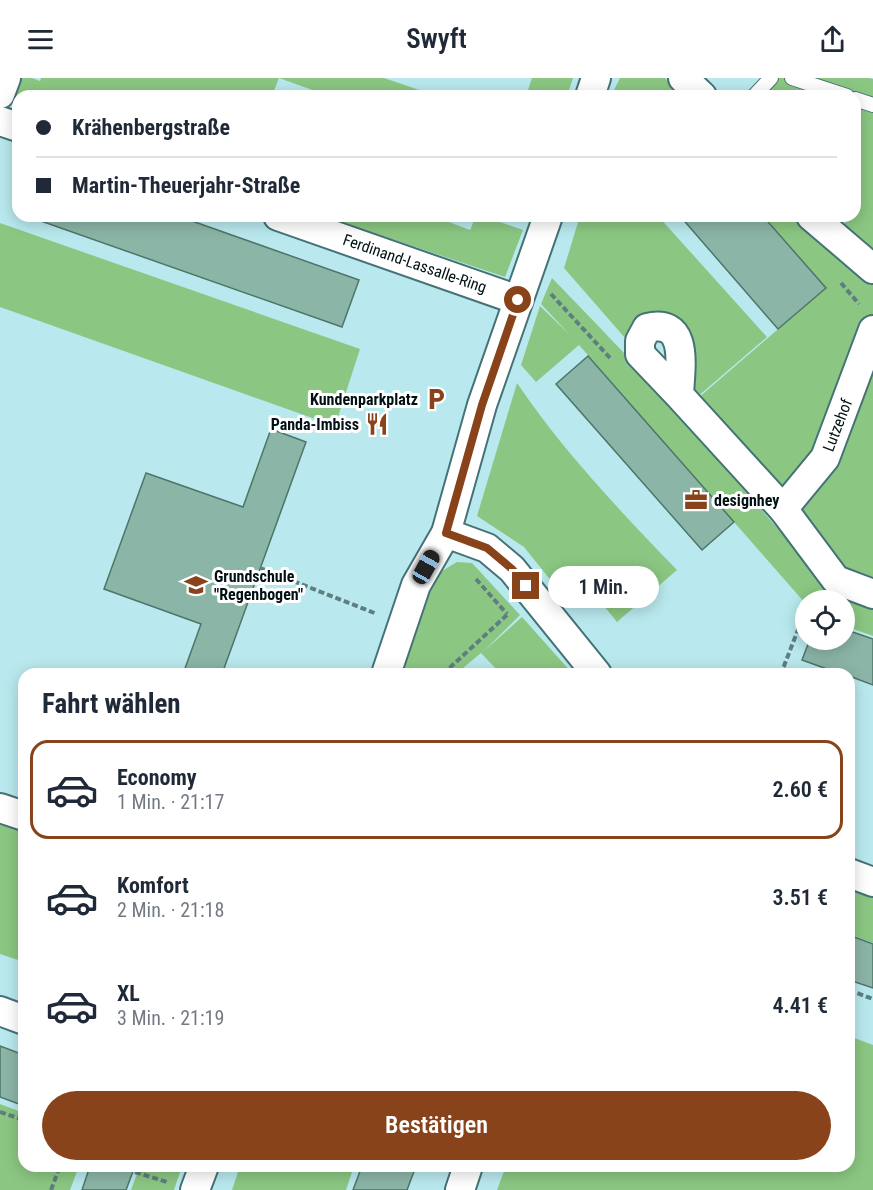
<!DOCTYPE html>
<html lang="de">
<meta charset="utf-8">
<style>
:root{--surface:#fff;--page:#f2f2f3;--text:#1f2937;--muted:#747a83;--line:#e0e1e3;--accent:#88431a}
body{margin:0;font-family:"Roboto Condensed",sans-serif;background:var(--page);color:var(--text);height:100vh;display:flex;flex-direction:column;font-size:22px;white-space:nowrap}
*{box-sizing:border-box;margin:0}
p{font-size:20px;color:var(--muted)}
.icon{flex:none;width:33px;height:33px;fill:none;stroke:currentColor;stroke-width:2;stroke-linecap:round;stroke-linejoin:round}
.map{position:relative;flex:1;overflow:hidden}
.drawer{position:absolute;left:18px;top:590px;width:837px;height:504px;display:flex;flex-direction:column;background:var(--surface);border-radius:18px;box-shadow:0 3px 15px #0003}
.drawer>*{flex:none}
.banner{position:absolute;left:12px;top:12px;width:849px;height:132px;border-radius:18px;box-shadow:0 3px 15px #0003;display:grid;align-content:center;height:132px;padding:0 24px;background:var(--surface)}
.controls{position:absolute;left:795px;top:512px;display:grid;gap:12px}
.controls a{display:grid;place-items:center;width:60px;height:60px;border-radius:50%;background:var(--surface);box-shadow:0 3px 15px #0003;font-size:30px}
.end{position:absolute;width:27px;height:27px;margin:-14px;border:8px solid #88431a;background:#fff;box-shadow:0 0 0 3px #fff}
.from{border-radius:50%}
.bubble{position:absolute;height:42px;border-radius:21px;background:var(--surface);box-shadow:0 3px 15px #0003;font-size:20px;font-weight:600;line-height:42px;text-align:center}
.car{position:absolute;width:18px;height:36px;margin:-18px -9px;border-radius:8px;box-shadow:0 0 4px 2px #0007;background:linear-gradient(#222 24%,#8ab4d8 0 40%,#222 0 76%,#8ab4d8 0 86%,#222 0)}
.banner b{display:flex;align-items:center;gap:21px;height:57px;font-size:22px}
.banner b+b{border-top:2px solid var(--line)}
.banner i{width:15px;height:15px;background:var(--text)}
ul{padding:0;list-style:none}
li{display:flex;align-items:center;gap:18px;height:99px;margin:0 12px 9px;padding:0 12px;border:3px solid transparent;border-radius:18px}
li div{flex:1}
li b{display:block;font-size:22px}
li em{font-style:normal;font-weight:600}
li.on{border-color:var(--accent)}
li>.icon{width:54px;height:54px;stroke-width:1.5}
h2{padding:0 24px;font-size:27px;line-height:72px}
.action{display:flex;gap:12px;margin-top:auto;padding:12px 24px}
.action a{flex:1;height:69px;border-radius:36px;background:var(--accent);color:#fff;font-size:24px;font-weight:600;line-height:69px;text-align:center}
header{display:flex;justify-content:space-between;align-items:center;height:78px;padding:0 24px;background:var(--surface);font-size:27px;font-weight:600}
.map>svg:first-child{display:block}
.green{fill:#8bc782}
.building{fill:#8bb5a7;stroke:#4d7568;stroke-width:1.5}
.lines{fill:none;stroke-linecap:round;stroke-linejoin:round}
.service-casing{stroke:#457276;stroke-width:16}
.minor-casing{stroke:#457276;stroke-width:32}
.path{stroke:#5e7e81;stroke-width:4;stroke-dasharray:6 3;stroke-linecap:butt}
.service{stroke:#fff;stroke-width:14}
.minor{stroke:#fff;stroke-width:28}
.route{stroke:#88431a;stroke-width:8}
.labels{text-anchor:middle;stroke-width:6;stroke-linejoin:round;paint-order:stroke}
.street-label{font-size:16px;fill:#011113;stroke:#fff}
.poi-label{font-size:16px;font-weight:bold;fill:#011113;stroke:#fff;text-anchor:end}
</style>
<header><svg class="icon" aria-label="menu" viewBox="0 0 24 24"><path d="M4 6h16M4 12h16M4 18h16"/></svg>Swyft<svg class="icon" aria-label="share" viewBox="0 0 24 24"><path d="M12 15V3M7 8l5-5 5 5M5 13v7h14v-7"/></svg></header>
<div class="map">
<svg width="873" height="1112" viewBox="0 0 873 1112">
<rect width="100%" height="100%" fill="#b9e9ee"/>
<g class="green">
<path d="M12 0H32L40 3 41 0H279L272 18H80L64 13 62 18H18V27L7 15Z"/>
<path d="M279 0H384L437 18H329Z"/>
<path d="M532 0H573L567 18H526Z"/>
<path d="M620 0H665L683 18H611Z"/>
<path d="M772 0H790L845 18H756Z"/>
<path d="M794 0H869L873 1V26Z"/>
<path d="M855 21 873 27V201L831 157 852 138H855Z"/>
<path d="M323 138H433L470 152 476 138H483L523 152 505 199Z"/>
<path d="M580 138H658L767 259 689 326 672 252 639 276 564 190Z"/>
<path d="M764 138H809L873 202V250L824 380 783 430 690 327 826 210Z"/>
<path d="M0 145 360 271 335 348 0 229Z"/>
<path d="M552 200C593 243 635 285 674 329 726 389 776 450 829 509L824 522H806L805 525 579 267 536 304 521 287 540 228 570 257 541 226Z"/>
<path d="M873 253V513L837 501 784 431Z"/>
<path d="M517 305C563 373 620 433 677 492L617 544 577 495 556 509 524 469 477 438Z"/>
<path d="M457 484 472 485 520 537 484 573 522 539 572 595H500L481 575 457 595 393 596 417 508Z"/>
<path d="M836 503 873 517V558L845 548 844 522H827Z"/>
<path d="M0 730 24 739V884L0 876Z"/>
<path d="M849 796 873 805V865L849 856Z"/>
<path d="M849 958 873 967V1112H497L506 1088H849Z"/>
<path d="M0 1026 24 1035V1088H79L70 1112H0Z"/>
<path d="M140 1088H203L199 1099 169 1089 180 1094 174 1112H131Z"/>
<path d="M240 1088H354L346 1112H232Z"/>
</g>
<g class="building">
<path d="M39 138H178L359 202 342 249 38 142Z"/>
<path d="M680 138H763L826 210 778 251Z"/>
<path d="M588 278 734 444 702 472 556 306Z"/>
<path d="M271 351 306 364 222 596H183L201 546 104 511 146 395 243 429Z"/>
<path d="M844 551 873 561V607L849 598V596H841L802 582 810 561H844Z"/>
<path d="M849 857 873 866V910L849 902Z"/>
<path d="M0 968 24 977V1028L0 1019Z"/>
<path d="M90 1088H135L126 1112H82Z"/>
<path d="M362 1088H416L407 1112H353Z"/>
</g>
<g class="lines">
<g class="service-casing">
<g id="service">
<path d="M792 0 847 18"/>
<path d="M754 18 771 0"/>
<path d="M855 21 873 27"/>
</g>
</g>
<g class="minor-casing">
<g id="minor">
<path d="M683 0 702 18"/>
<path d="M0 16 6 0"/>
<path d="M590 18 596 0"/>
<path d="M0 43 18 49"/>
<path d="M278 138 518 222"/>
<path d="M811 138 873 191"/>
<path d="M679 317C680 291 690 239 647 250L640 263V276L679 317 783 431 825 380 873 252"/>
<path d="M783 431 836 502 873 516"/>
<path d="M446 455 487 470 512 491 597 596"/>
<path d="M386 596 416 507 446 455 482 327 548 138"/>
<path d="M0 730 24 738"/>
<path d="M849 795 873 804"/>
<path d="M0 933 24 942"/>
<path d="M195 1112 204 1088"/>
<path d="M460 1112 468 1088"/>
</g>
</g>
<g class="path">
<path d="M185 140 186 138"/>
<path d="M841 205 859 226"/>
<path d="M551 216 611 281"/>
<path d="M260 490 377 536"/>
<path d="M476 501 507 536"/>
<path d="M443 596 508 536"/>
<path d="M778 596 784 588 806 531"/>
<path d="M849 912 873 921"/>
<path d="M0 1034 24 1042"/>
<path d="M135 1094 167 1104"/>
<path d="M51 1112 60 1088"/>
</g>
<use href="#service" class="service"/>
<use href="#minor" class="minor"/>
</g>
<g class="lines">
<path class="route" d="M518 222 482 327 446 455 487 470 512 491 526 508"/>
</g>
<defs>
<g id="parking-bare" transform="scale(1.8)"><path d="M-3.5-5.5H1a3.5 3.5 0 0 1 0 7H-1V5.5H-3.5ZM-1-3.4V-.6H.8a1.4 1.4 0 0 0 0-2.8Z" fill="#88431a" stroke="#fff" stroke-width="2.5" paint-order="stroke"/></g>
<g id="restaurant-bare" transform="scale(1.8)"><path d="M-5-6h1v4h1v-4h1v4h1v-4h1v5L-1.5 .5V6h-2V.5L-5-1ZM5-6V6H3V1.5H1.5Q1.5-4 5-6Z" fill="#88431a" stroke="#fff" stroke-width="2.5" paint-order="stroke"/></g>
<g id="office-bare" transform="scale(1.8)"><path d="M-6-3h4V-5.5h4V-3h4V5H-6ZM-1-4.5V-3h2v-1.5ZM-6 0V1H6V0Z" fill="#88431a" stroke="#fff" stroke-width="2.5" paint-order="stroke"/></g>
<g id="school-bare" transform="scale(1.8)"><path d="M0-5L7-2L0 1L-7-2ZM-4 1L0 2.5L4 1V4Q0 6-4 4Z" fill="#88431a" stroke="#fff" stroke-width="2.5" paint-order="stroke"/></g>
</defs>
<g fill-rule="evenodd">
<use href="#parking-bare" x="436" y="321"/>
<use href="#restaurant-bare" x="377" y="346"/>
<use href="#office-bare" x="696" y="422"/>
<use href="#school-bare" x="196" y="507"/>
</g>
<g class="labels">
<g class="street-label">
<text transform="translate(415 185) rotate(19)" y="6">Ferdinand-Lassalle-Ring</text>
<text transform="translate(837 347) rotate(-69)" y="6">Lutzehof</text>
</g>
<g class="poi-label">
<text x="418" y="327">Kundenparkplatz</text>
<text x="359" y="352">Panda-Imbiss</text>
<text x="714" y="428" text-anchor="start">designhey</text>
<text x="214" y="504" text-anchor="start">Grundschule<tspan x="214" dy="18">"Regenbogen"</tspan></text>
</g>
</g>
</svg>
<div class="controls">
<a><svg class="icon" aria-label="locate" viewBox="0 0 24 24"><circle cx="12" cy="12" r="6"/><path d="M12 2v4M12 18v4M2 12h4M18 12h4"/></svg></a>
</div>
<i class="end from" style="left:518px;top:222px"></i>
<i class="end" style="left:526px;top:508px"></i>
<div class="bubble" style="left:548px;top:488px;width:111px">1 Min.</div>
<i class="car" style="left:426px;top:489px;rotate:29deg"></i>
<div class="banner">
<b><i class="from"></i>Krähenbergstraße</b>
<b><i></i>Martin-Theuerjahr-Straße</b>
</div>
<section class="drawer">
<h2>Fahrt wählen</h2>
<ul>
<li class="on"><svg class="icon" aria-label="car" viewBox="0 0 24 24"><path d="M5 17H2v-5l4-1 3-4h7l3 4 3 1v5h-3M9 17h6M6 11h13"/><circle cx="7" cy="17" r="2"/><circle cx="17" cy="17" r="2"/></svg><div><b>Economy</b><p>1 Min. · 21:17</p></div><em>2.60 €</em></li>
<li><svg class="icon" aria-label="car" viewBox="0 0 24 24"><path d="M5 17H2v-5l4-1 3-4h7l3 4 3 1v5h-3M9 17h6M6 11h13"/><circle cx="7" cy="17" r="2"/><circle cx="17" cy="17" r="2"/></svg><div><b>Komfort</b><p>2 Min. · 21:18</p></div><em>3.51 €</em></li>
<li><svg class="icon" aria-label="car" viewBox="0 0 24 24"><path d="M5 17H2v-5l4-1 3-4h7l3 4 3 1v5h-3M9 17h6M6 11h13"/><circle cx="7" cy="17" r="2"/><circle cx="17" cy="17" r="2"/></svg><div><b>XL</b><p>3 Min. · 21:19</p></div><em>4.41 €</em></li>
</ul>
<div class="action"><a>Bestätigen</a></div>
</section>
</div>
